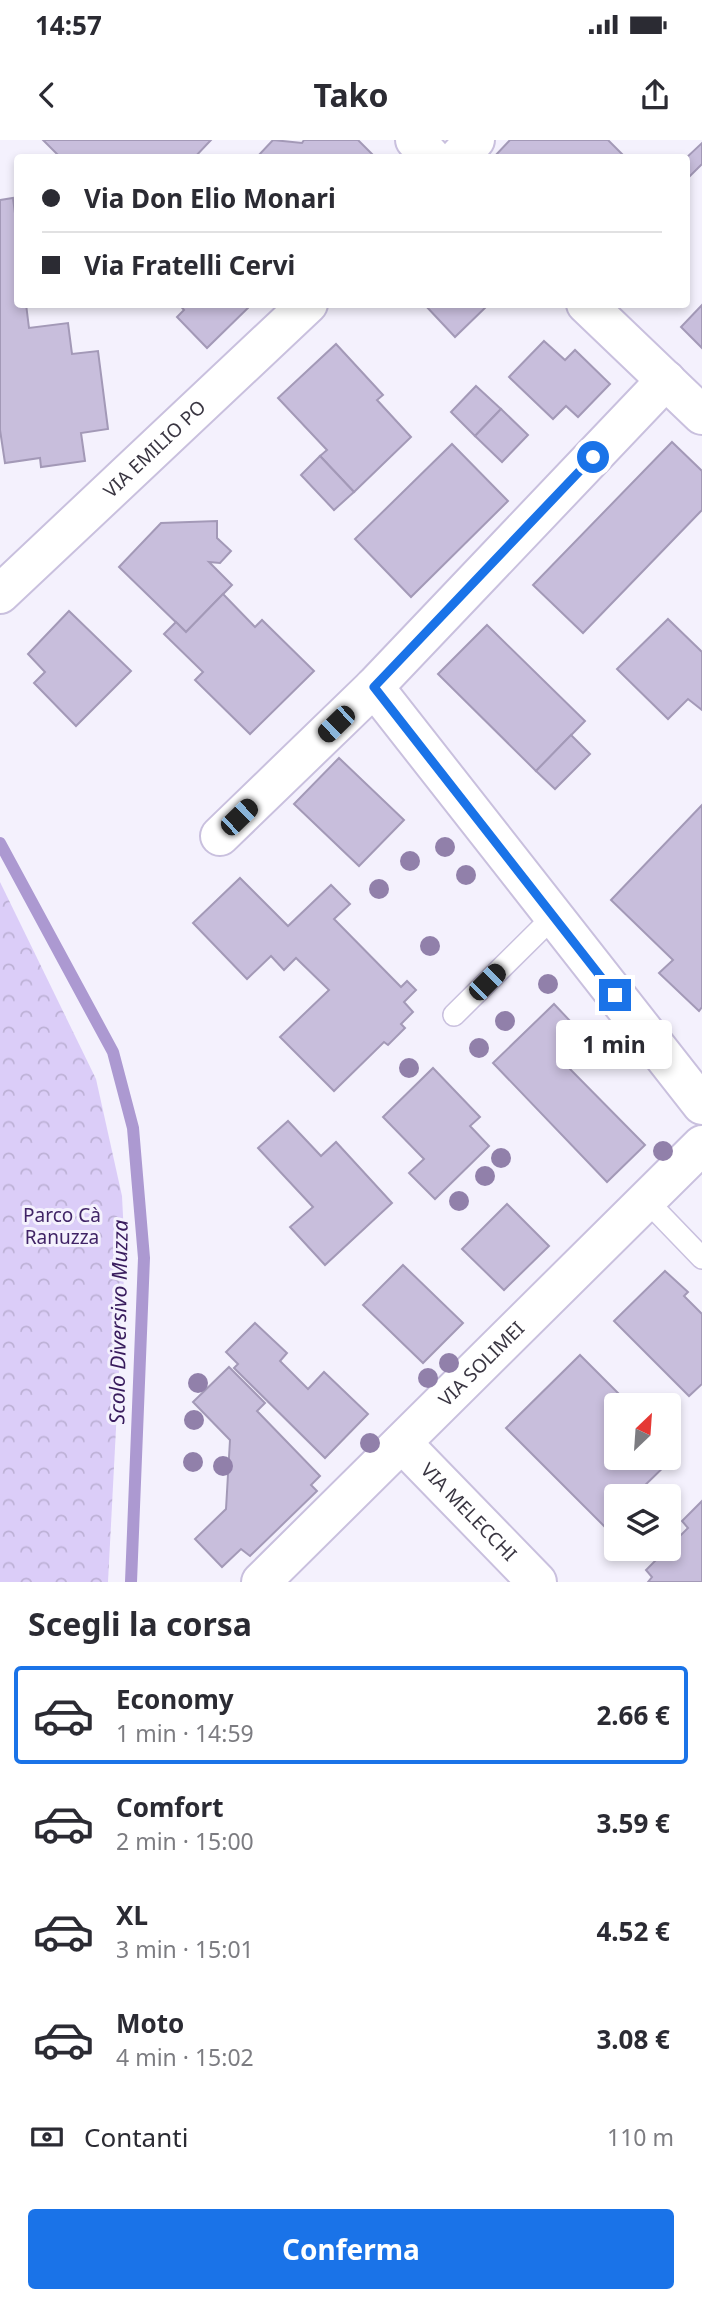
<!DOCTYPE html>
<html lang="it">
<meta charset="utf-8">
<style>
:root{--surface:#fff;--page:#f2f2f3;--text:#2b2b33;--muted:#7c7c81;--line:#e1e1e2;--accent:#1a73e8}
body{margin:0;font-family:"Noto Sans",sans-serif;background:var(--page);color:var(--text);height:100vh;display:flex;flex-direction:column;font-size:26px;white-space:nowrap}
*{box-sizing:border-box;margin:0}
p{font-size:23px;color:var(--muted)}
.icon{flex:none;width:38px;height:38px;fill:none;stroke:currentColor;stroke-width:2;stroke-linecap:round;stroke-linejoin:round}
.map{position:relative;height:1442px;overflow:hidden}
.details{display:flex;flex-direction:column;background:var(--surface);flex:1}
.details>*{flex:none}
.top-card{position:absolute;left:14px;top:14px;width:676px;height:154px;border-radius:7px;box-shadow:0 4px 10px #0003;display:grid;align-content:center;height:154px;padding:0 28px;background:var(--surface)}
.needle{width:46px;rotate:25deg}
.fabs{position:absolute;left:604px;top:1253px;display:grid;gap:14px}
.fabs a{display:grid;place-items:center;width:77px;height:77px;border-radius:7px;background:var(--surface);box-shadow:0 4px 10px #0003;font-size:35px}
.end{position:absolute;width:32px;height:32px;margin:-16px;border:9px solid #1a73e8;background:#fff;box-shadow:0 0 0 4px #fff}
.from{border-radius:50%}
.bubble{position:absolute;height:49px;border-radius:7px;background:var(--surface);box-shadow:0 4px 10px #0003;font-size:23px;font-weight:700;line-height:49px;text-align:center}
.car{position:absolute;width:21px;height:42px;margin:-21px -10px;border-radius:9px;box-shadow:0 0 5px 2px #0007;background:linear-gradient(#222 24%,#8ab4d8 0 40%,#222 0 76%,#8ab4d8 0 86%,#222 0)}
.top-card b{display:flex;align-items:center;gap:24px;height:66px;font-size:26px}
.top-card b+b{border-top:2px solid var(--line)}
.top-card i{width:18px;height:18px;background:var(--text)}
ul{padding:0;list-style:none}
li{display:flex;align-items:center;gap:21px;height:98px;margin:0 14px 10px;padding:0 14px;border:4px solid transparent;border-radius:7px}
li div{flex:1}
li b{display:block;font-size:26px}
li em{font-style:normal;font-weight:700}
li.active{border-color:var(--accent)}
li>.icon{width:63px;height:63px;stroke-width:1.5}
h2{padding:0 28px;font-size:32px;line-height:84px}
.pay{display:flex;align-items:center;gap:18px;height:77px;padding:0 28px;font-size:26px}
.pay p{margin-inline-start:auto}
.cta{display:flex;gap:14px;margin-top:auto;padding:14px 28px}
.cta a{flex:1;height:80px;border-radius:7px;background:var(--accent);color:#fff;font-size:28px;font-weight:700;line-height:80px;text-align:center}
.status{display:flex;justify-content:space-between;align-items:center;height:49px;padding:0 35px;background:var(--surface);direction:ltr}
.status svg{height:19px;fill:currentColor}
header{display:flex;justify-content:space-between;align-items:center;height:91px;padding:0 28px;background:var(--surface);font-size:32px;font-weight:700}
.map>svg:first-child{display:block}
.park{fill:url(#park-crowns)}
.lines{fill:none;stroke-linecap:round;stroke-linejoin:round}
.stream{stroke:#ac99d1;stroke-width:12}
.building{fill:#c8bedc;stroke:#a399b7;stroke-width:2}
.lane-casing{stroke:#c9c0de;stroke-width:24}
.street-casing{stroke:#c9c0de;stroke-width:42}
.lane{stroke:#fff;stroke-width:21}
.street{stroke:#fff;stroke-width:38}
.tree{fill:#9180aa}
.route{stroke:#1a73e8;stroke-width:9}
.labels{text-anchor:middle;stroke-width:6;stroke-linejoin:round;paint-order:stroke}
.street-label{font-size:19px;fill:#3a3642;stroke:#f4f1fd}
.park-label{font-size:19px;fill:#402466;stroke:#f4f1fd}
.water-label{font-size:21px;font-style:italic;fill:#381b5d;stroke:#f4f1fd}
</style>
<div class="status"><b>14:57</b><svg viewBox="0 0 49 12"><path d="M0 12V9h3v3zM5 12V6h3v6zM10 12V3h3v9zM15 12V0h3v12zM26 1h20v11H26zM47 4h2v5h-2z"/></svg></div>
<header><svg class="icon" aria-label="back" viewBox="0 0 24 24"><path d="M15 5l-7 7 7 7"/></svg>Tako<svg class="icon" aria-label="share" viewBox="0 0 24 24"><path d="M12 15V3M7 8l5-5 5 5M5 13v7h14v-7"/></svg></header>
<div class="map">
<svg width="702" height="1442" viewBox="0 0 702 1442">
<defs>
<pattern id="park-crowns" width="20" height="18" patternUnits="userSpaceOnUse" patternTransform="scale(1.75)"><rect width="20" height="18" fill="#dbcdf8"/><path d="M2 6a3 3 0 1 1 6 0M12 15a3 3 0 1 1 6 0" fill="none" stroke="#bdb1d6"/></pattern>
</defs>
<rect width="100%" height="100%" fill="#f4f1fd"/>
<path class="park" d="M0 742 96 939 122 1056 125 1116 108 1442H0Z"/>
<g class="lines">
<path class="stream" d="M0 703 113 912 133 988 144 1118 131 1442"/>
</g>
<g class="building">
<path d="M43 0H211L194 18H61Z"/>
<path d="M273 0 302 3 304 0H358L376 18H256Z"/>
<path d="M510 0H608L626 18H493Z"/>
<path d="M702 3V24L689 37 686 18Z"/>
<path d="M13 58 18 96V164H26L29 188 68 183 72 214 98 211 108 289 81 293 85 321 41 327 40 318 5 323 0 290V60Z"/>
<path d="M179 164H252L207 208 177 177 184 170Z"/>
<path d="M424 164H489L455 197Z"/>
<path d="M702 165V208L681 187Z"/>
<path d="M544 201 565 220 575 210 610 244 578 277 566 266 553 279 509 237Z"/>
<path d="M336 204 383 255 377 260 411 297 354 352 320 316 327 310 278 258Z"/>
<path d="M476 246 501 269 475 296 451 272Z"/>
<path d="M501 269 528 295 502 322 475 296Z"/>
<path d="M672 302 702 331V370L583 493 533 445Z"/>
<path d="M452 304 508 361 411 457 355 399Z"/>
<path d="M320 316 354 352 334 370 301 335Z"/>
<path d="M217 381V398L231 411 220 423 209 422 232 445 186 492 119 427 161 383Z"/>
<path d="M223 454 255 487 262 480 314 531 250 594 195 540 203 532 164 494 176 482 186 492Z"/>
<path d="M69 471 131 531 76 586 34 543 45 532 28 514Z"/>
<path d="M668 479 702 512V570L688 559 668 579 617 529Z"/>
<path d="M487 485 585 581 536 631 438 534Z"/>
<path d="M571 595 590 614 555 649 536 631Z"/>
<path d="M339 618 404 680 359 726 294 664Z"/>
<path d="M702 665V867L699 871 659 833 673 820 611 760Z"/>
<path d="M240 738 288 786 331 745 350 764 334 779 401 847 407 841 416 850 404 862 413 872 401 884 405 888 388 905 384 902 334 951 280 897 329 850 296 818 284 830 271 816 247 839 193 783Z"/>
<path d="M554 864 589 901 565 924 645 1005 607 1042 493 923Z"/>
<path d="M433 928 480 977 470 986 489 1006 435 1059 409 1033 424 1019 383 977Z"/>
<path d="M288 981 321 1016 336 1002 392 1063 325 1125 290 1087 313 1067 258 1008Z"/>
<path d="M507 1064 549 1106 504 1150 462 1109Z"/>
<path d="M403 1125 463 1183 423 1223 363 1165Z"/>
<path d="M665 1131 688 1152 684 1156 702 1174V1244L689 1256 614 1181Z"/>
<path d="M255 1183 287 1213 280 1221 308 1249 324 1232 368 1274 325 1318 234 1228 238 1224 226 1212Z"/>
<path d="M580 1215 630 1265H616V1318H668V1305L677 1314 634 1356H616V1374L604 1386 506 1288Z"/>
<path d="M229 1227 265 1263 257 1271 320 1336 311 1345 317 1351 250 1416 241 1409 222 1427 195 1399 226 1369 230 1300 193 1262Z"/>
<path d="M702 1361V1442H648L652 1437 646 1430 688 1388 682 1381Z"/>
</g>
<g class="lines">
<g class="lane-casing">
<g id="lane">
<path d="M454 875 554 776"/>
<path d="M647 1061 702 1118"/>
</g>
</g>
<g class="street-casing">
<g id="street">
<path d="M415 0 432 18"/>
<path d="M458 18 475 0"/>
<path d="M586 164 702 275"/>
<path id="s1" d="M0 454 308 164"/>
<path d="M374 547 702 965"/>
<path d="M220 696 374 547 666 240"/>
<path id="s2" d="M402 1303 537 1442"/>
<path id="s3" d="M261 1442 702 1005"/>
</g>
</g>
<use href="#lane" class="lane"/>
<use href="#street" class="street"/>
</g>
<g class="tree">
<circle cx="445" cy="707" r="10"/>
<circle cx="410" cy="721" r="10"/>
<circle cx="466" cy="735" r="10"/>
<circle cx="379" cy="749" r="10"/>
<circle cx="430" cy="806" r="10"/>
<circle cx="548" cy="844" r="10"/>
<circle cx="505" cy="881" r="10"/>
<circle cx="479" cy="908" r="10"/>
<circle cx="409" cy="928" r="10"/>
<circle cx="663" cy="1011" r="10"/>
<circle cx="501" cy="1018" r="10"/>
<circle cx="485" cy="1036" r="10"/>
<circle cx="459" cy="1061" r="10"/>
<circle cx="449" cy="1223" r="10"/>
<circle cx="428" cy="1238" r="10"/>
<circle cx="198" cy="1243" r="10"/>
<circle cx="194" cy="1280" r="10"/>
<circle cx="370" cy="1303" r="10"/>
<circle cx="193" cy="1322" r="10"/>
<circle cx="223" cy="1326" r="10"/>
</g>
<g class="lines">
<path class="route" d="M593 317 374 547 615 855"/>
</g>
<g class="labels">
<g class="street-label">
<text dy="7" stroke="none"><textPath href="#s1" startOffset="212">VIA EMILIO PO</textPath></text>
<text dy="7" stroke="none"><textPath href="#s3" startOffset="310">VIA SOLIMEI</textPath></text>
<text dy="7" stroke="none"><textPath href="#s2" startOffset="96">VIA MELECCHI</textPath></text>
</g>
<g class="park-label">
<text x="62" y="1082">Parco Cà<tspan x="62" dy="22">Ranuzza</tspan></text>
</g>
<g class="water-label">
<text transform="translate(119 1182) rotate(-89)" y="7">Scolo Diversivo Muzza</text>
</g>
</g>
</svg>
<div class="fabs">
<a><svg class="needle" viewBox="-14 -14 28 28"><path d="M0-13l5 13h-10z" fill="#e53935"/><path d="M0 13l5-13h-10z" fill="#7c7c81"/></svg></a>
<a><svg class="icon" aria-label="layers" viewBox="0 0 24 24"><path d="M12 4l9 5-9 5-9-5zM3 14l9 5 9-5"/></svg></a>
</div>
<i class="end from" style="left:593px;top:317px"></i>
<i class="end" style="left:615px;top:855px"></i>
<div class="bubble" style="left:556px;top:880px;width:116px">1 min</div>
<i class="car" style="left:336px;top:584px;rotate:226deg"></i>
<i class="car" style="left:239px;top:677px;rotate:46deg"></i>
<i class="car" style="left:487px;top:842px;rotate:45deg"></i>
<div class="top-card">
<b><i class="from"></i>Via Don Elio Monari</b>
<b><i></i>Via Fratelli Cervi</b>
</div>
</div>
<section class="details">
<h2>Scegli la corsa</h2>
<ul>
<li class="active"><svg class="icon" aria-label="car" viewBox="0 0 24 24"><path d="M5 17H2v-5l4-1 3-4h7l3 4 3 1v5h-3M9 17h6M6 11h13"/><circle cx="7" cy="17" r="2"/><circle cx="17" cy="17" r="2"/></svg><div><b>Economy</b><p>1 min · 14:59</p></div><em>2.66 €</em></li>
<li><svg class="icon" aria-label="car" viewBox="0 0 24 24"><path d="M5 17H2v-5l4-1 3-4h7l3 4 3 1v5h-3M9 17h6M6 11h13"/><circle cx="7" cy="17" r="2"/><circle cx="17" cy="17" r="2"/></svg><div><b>Comfort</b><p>2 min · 15:00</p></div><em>3.59 €</em></li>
<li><svg class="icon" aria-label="car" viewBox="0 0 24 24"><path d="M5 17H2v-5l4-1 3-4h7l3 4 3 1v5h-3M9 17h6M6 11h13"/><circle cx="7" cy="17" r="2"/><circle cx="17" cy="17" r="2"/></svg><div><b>XL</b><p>3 min · 15:01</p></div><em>4.52 €</em></li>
<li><svg class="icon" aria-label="car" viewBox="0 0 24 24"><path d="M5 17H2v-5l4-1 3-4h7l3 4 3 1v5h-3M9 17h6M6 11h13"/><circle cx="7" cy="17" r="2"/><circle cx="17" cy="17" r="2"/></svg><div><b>Moto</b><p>4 min · 15:02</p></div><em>3.08 €</em></li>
</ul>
<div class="pay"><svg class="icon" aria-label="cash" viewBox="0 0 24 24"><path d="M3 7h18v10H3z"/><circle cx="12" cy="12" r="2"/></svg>Contanti<p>110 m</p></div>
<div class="cta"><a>Conferma</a></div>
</section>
